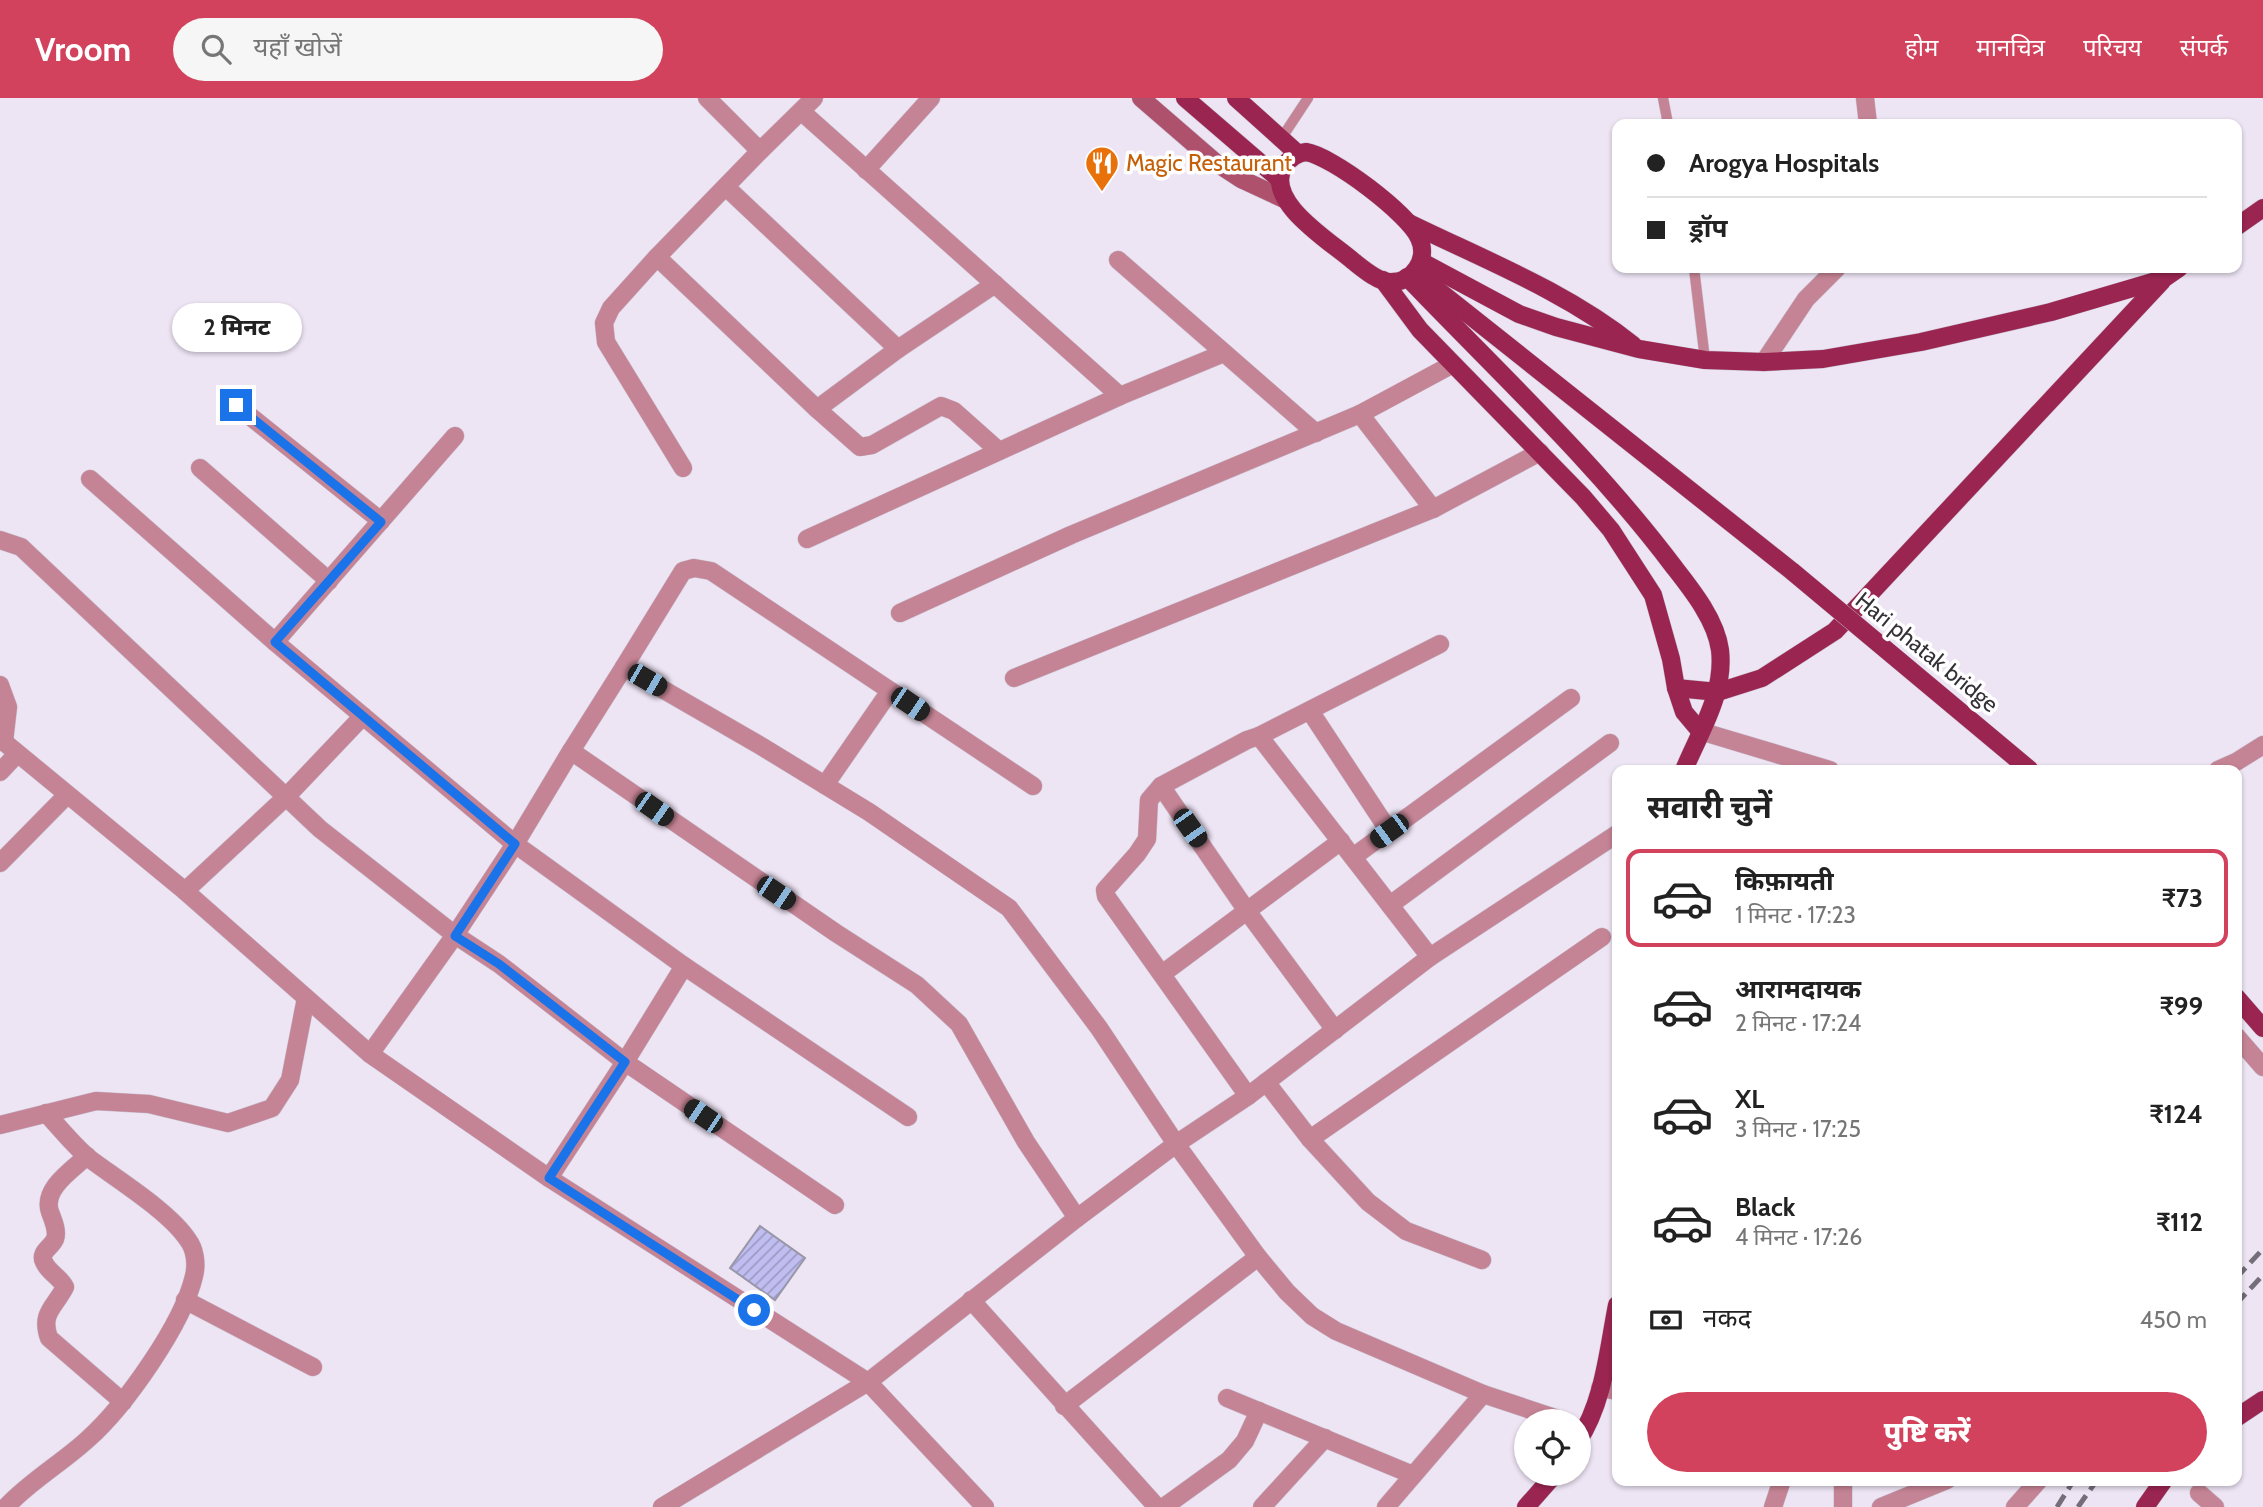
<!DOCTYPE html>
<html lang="hi">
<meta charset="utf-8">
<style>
:root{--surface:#fff;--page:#f6f6f6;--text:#222;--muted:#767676;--line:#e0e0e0;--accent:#d2425c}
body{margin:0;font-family:Cabin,"Noto Sans Devanagari",sans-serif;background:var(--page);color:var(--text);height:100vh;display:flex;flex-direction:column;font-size:26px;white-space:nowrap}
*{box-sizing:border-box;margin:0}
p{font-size:23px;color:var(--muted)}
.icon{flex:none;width:38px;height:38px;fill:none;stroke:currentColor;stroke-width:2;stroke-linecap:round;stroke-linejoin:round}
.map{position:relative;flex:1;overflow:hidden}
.drawer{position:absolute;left:1612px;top:667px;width:630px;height:721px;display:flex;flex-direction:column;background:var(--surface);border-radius:14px;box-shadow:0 2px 5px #0004}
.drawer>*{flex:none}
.top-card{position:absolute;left:1612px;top:21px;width:630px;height:154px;border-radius:14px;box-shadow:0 2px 5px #0004;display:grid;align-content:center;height:154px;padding:0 35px;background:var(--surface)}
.fabs{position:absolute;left:1514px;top:1311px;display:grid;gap:14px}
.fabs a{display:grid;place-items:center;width:77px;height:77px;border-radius:50%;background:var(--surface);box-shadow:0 2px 5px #0004;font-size:35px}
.end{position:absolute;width:32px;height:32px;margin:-16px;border:9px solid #1a73e8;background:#fff;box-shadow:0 0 0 4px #fff}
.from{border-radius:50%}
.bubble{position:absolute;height:49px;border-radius:24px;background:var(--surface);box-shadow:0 2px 5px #0004;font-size:23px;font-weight:800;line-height:49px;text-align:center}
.car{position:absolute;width:21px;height:42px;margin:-21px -10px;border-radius:9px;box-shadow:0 0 5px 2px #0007;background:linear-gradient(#222 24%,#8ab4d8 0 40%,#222 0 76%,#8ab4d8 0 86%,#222 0)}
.top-card b{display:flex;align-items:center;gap:24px;height:66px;font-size:26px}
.top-card b+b{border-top:2px solid var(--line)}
.top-card i{width:18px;height:18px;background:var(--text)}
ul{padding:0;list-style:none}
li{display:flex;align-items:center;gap:21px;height:98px;margin:0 14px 10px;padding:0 21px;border:4px solid transparent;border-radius:14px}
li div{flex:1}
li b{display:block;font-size:26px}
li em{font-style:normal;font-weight:800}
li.current{border-color:var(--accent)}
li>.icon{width:63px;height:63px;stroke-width:1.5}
h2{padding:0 35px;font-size:32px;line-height:84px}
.pay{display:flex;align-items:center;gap:18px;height:77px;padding:0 35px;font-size:26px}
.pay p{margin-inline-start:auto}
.action{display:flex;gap:14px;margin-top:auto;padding:14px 35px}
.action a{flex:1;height:80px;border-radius:42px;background:var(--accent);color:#fff;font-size:28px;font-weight:800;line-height:80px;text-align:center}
header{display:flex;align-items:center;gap:42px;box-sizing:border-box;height:98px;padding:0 35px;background:var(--accent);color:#fff}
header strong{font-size:33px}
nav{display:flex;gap:38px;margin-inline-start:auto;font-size:24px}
.search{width:490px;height:63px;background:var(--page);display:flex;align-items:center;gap:18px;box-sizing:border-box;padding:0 24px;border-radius:38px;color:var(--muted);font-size:26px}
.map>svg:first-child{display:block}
.building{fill:url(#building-hatch);stroke:#9897a7;stroke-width:2}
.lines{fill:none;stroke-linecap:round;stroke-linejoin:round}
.lane-casing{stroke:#c8c0ce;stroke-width:11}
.street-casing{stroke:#c8c0ce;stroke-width:19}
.secondary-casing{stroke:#c8c0ce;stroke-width:19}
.primary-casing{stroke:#c8c0ce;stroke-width:19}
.lane{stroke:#c58495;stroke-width:10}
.street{stroke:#c58495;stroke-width:18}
.secondary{stroke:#ae516d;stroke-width:18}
.primary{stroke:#9a2551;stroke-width:18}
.rail{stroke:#736e77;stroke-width:5;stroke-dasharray:14 7;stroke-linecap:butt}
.primary-bridge-casing{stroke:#c8c0ce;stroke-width:19;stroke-linecap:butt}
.primary-bridge{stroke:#9a2551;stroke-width:18}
.route{stroke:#1a73e8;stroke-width:9}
.labels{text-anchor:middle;stroke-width:7;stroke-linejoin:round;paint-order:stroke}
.food-label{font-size:23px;fill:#c56008;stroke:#fff;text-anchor:start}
.street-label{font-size:23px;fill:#343137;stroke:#fff}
</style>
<header>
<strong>Vroom</strong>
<div class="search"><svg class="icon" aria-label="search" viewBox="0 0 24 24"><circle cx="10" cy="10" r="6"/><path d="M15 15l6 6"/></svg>यहाँ खोजें</div>
<nav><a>होम</a><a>मानचित्र</a><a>परिचय</a><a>संपर्क</a></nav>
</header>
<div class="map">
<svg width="2263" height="1409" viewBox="0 0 2263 1409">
<defs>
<pattern id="building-hatch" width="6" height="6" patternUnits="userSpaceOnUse" patternTransform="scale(1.75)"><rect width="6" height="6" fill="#c0bdf1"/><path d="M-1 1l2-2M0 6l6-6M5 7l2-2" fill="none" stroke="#9d9ac4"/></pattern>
</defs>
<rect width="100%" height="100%" fill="#ede4f4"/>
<path class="building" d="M760 1128 805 1160 775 1202 730 1170Z"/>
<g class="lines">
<g class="lane-casing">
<g id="lane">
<path d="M1663 0 1668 26"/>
<path d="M1281 41 1308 0"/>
<path d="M1694 170 1705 262"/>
</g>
</g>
<g class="street-casing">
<g id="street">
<path d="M707 0 760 53 814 0"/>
<path d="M1865 0 1868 26"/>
<path d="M802 14 1120 298"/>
<path d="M866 72 931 0"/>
<path d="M726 89 898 251 817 311"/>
<path d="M657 159 817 311 860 349 872 347 941 308 954 313 999 353"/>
<path d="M1118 162 1316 335"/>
<path d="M898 251 995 186"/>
<path d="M1764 264 1806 201 1837 170"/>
<path d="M236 307 381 423"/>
<path d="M1360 316 1433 411"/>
<path d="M200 370 329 483"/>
<path d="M683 370 606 244 604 225 611 210 657 159 760 53"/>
<path d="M90 381 275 544 515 746 684 868 908 1019"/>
<path d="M807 441 1120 298 1224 255"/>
<path d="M0 442 21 449 320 731 455 837 499 866 625 964 835 1107"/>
<path d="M900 515 1071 437 1360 316 1453 266"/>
<path d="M275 544 455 338"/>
<path d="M624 569 683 473 694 470 711 473 1033 688"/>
<path d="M1014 580 1433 411 1540 354"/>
<path d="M0 587 8 609 4 644"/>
<path d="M1310 613 1389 733"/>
<path d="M1700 633 1830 672"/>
<path d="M1259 638 1440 546"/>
<path d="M0 644H4L185 793 370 956 549 1080 868 1284 985 1409"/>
<path d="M2218 672 2236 664 2263 647"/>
<path d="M0 674 17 656"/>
<path d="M825 687 890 593"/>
<path d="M1161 688 1247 813 1335 932"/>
<path d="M1353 759 1571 600"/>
<path d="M0 765 67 697"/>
<path d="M185 793 286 699 363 618"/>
<path d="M1390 807 1610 645"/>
<path d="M1162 876 1341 743"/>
<path d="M2236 938 2263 969"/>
<path d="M370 956 455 837 515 746 571 653"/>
<path d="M1266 984 1310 1041 1368 1104 1406 1133 1482 1162"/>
<path d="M1248 998 1106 798 1105 792 1137 756 1147 741 1149 702 1161 688 1247 642 1259 638 1430 859"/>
<path d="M0 1027 96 1003 149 1006 228 1025 272 1010 290 982 306 900"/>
<path d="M1310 1041 1602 839"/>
<path d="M87 1058C72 1072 42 1091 50 1114 53 1122 58 1133 55 1141 51 1150 39 1154 44 1164 48 1174 60 1179 65 1189 55 1209 40 1215 49 1240L123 1304"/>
<path d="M549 1080 625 964 684 868"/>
<path d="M1077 1120 1026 1044 959 926 917 887 836 835 571 653 624 569 761 648 869 714 1009 810 1099 930 1176 1046 1258 1159 1287 1194 1312 1218 1336 1233 1483 1296 1564 1323"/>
<path d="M185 1202 313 1269"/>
<path d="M971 1202 1157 1409"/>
<path d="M1600 1290 1617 1293"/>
<path d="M1227 1300 1413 1377"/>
<path d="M1064 1308 1258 1159"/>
<path d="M2199 1395 2215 1409"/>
<path d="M6 1409C30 1383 62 1365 88 1341 125 1308 183 1226 194 1178 197 1166 195 1151 188 1142 170 1114 118 1082 90 1061 74 1048 60 1030 46 1015"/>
<path d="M662 1409 868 1284 1077 1120 1176 1046 1248 998 1430 859 1617 736"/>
<path d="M1164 1409 1229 1362 1245 1343 1259 1313"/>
<path d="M1262 1409 1325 1340"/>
<path d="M1386 1409 1483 1296"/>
<path d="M1773 1409 1782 1382"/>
<path d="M1843 1409V1382"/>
<path d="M1881 1409 1947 1382"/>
<path d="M2015 1409 2039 1382"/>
</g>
</g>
<g class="secondary-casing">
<path id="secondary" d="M1141 0 1215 64 1241 81 1284 101"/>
</g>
<g class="primary-casing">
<g id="primary">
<path d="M1185 0 1278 80"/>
<path d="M1236 0 1297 55"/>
<path d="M1306 54C1332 58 1409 116 1419 140 1429 161 1413 185 1390 184 1378 184 1362 170 1353 163 1330 143 1263 103 1284 68 1290 60 1296 55 1306 54Z"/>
<path d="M1409 125C1485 162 1567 194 1633 247"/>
<path d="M2236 129 2263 110"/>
<path d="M1422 164 1519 216 1556 229 1639 251 1705 262 1764 264 1823 261 1921 244 2051 214 2163 181 2179 170"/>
<path d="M1415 174 1793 474"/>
<path d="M1407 179C1498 274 1595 364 1674 469 1692 492 1716 522 1720 552 1725 596 1700 633 1684 672"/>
<path d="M1383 182 1420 232 1583 399 1611 432 1653 497 1671 561 1676 590 1684 614 1700 633"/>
<path d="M1676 590 1718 594 1762 580 1835 533 2162 183"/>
<path d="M2236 899 2263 930"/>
<path d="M2236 1320 2263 1302"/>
<path d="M1578 1343C1604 1304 1608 1252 1617 1207"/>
<path d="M1526 1409 1555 1376"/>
<path d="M2145 1409 2164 1382"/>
</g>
</g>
<use href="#lane" class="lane"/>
<use href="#street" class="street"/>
<use href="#secondary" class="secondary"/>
<use href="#primary" class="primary"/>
<g class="rail">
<path d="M2236 1180 2263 1151"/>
<path d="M2236 1206 2263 1177"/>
<path d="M2057 1409 2074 1382"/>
<path d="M2078 1409 2097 1382"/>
</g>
<g class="primary-bridge-casing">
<path id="primary-bridge" d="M1793 474 2030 672"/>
</g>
<use href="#primary-bridge" class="primary-bridge"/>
</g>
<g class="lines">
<path class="route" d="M236 307 381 424 275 544 515 746 455 838 499 866 625 964 549 1080 754 1212"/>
</g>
<defs>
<g id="restaurant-pin" transform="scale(1.75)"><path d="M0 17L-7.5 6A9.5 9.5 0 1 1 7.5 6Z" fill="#e8710a" stroke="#fff"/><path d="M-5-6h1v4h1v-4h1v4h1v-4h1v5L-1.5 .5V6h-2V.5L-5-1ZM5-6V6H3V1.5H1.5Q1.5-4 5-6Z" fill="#fff"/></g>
</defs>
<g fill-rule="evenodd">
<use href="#restaurant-pin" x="1102" y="65"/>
</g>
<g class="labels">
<g class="food-label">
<text x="1126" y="73">Magic Restaurant</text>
</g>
<g class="street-label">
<text transform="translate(1927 554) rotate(39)" y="8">Hari phatak bridge</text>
</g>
</g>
</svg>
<div class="fabs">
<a><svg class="icon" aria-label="locate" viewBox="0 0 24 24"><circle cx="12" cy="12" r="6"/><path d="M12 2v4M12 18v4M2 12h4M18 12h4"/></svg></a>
</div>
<i class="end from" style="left:754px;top:1212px"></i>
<i class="end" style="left:236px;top:307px"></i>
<div class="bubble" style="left:172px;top:205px;width:130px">2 मिनट</div>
<i class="car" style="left:647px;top:582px;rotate:120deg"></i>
<i class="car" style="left:910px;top:606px;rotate:124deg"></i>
<i class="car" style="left:654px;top:711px;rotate:125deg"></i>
<i class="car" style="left:1190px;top:730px;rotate:145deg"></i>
<i class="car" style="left:1389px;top:733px;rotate:234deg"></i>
<i class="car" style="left:776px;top:795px;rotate:124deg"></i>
<i class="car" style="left:703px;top:1018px;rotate:304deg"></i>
<div class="top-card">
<b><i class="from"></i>Arogya Hospitals</b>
<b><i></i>ड्रॉप</b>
</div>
<section class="drawer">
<h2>सवारी चुनें</h2>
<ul>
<li class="current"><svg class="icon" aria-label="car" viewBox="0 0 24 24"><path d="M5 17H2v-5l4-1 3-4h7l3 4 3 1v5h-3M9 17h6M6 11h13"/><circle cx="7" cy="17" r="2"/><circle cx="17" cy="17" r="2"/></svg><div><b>किफ़ायती</b><p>1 मिनट · 17:23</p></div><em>₹73</em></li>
<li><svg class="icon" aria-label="car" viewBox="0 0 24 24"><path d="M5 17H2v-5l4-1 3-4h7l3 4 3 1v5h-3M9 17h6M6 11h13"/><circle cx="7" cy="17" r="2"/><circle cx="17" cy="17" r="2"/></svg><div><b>आरामदायक</b><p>2 मिनट · 17:24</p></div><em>₹99</em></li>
<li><svg class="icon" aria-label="car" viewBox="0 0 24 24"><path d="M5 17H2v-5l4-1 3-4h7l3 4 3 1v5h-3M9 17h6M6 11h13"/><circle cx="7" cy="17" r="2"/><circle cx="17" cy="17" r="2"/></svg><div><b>XL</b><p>3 मिनट · 17:25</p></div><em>₹124</em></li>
<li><svg class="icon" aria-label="car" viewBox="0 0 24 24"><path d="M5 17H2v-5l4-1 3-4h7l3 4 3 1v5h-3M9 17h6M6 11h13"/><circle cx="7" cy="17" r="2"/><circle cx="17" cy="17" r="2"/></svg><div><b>Black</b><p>4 मिनट · 17:26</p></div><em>₹112</em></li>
</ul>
<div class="pay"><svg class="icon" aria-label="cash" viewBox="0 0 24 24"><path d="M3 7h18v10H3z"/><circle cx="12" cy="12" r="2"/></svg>नकद<p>450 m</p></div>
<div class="action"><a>पुष्टि करें</a></div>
</section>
</div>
